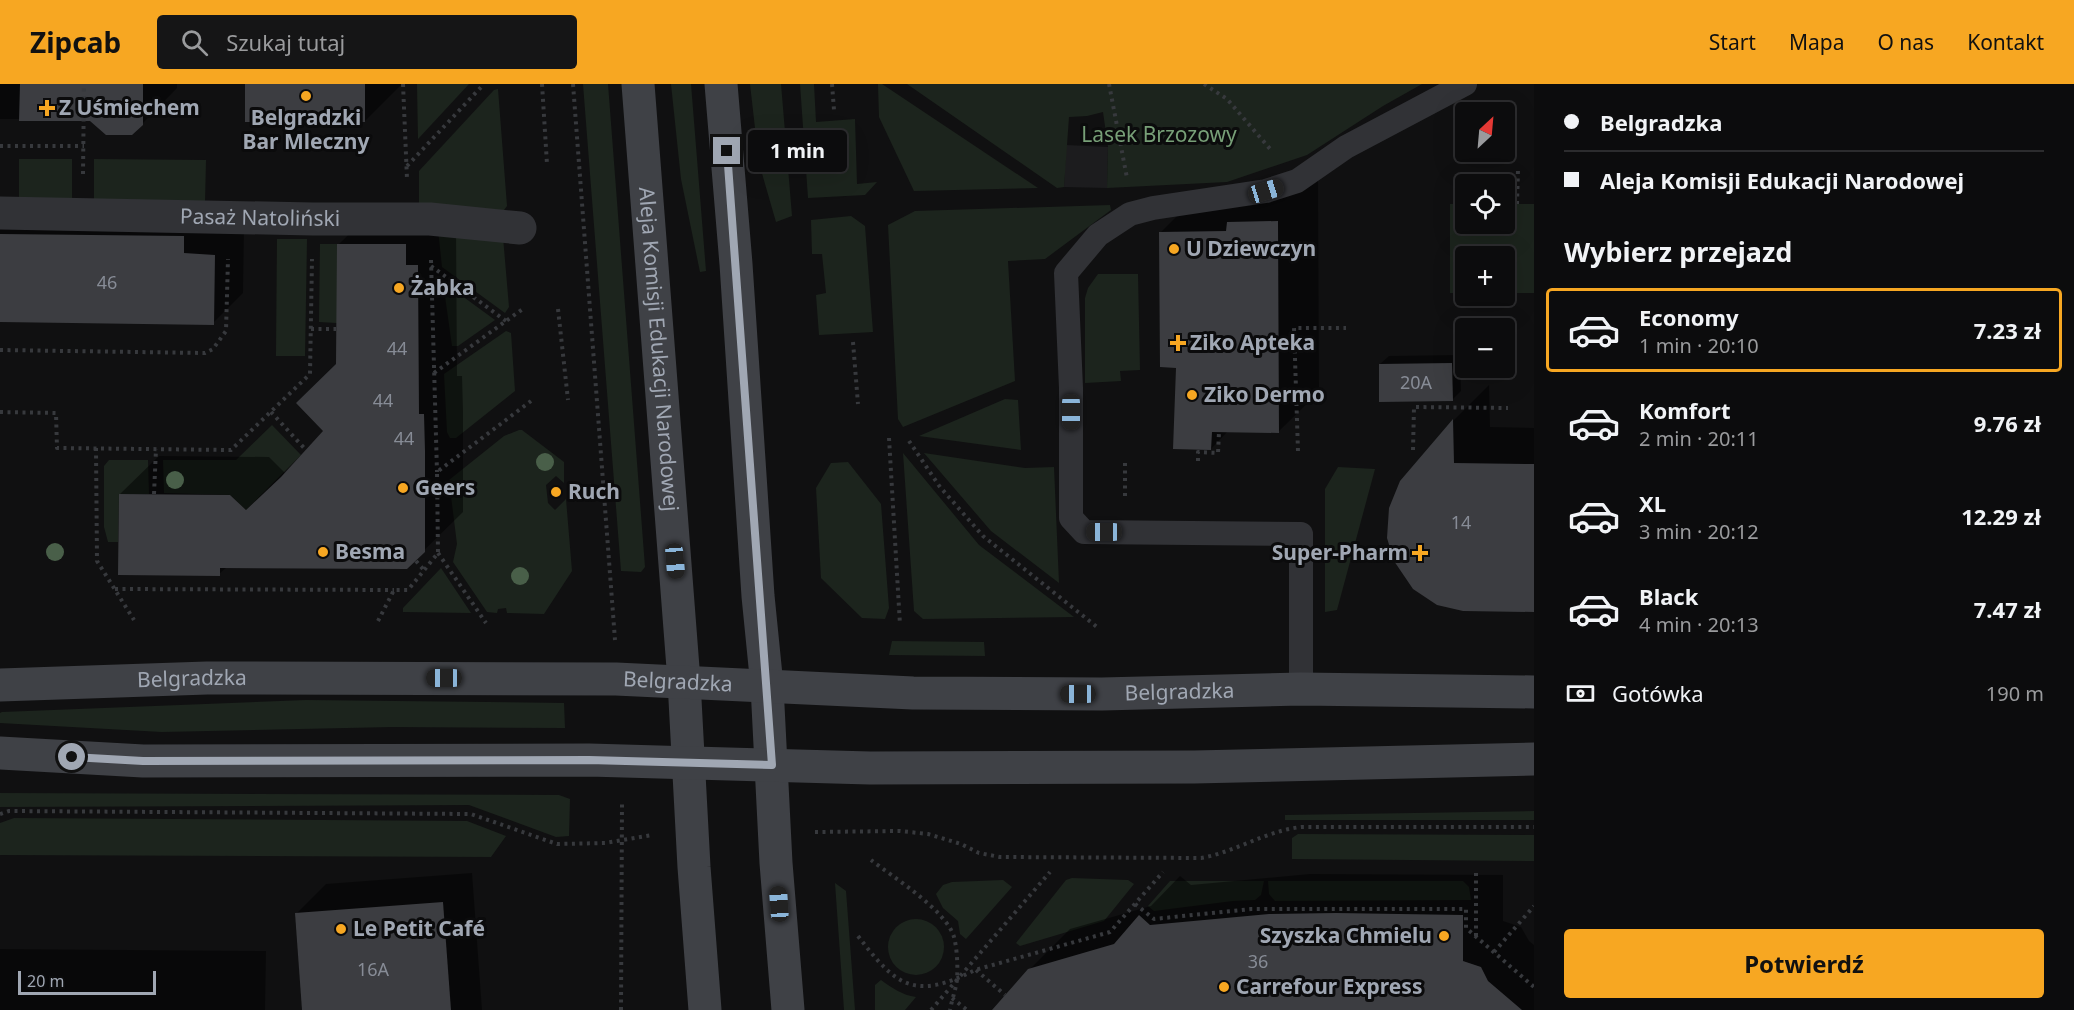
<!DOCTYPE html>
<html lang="pl">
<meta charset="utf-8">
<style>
:root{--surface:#0c0c0d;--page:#151516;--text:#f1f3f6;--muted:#9a9b9d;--line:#2c2c2e;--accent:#f7a722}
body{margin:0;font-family:"Noto Sans",sans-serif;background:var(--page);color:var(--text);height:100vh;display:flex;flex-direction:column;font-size:22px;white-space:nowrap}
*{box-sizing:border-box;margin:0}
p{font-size:20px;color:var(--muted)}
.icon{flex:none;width:33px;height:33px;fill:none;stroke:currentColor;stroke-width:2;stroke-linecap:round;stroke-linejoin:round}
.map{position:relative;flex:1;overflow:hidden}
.panel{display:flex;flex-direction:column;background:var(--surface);width:540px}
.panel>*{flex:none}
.banner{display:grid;align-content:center;height:132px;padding:0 30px;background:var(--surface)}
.needle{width:39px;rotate:26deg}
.buttons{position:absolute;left:1455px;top:18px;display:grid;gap:12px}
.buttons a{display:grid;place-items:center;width:60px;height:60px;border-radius:6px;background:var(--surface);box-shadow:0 6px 24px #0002,0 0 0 2px var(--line);font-size:30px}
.scale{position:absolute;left:18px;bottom:15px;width:138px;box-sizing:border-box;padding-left:6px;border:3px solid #a0a7b3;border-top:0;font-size:16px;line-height:21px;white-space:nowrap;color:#a0a7b3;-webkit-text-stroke:4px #0b0b0c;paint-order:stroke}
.end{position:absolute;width:27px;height:27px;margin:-14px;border:8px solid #a0a7b3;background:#111;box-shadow:0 0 0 3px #111}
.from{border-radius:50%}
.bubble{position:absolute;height:42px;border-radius:6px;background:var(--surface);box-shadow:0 6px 24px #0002,0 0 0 2px var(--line);font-size:20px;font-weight:700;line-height:42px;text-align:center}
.car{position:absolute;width:18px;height:36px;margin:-18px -9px;border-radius:8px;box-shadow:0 0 4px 2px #0007;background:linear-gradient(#222 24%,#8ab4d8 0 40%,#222 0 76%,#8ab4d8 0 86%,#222 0)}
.banner b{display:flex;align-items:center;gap:21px;height:57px;font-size:22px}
.banner b+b{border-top:2px solid var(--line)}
.banner i{width:15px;height:15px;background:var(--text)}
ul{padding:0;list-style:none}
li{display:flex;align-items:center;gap:18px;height:84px;margin:0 12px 9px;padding:0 18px;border:3px solid transparent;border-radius:6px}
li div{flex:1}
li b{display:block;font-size:22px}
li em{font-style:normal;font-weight:700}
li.selected{border-color:var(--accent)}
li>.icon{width:54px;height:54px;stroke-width:1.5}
h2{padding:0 30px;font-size:27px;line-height:72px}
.pay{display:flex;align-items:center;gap:15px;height:66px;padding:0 30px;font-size:22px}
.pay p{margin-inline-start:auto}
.action{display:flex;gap:12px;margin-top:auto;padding:12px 30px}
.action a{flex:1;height:69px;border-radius:6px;background:var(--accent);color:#111;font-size:24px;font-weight:700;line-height:69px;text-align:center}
header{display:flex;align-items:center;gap:36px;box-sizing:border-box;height:84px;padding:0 30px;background:var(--accent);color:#111}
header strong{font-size:28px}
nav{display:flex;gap:33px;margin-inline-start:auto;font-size:21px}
.search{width:420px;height:54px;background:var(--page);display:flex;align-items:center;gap:15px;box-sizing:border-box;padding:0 21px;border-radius:6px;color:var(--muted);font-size:22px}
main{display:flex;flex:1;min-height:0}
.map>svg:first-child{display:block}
.built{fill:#1c1c1e}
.green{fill:#1c241d}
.shadow{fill:#0007}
.building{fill:#3c3d41}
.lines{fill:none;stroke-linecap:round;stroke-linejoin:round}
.path{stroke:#37393d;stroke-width:4;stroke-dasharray:3 4.5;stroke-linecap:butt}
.lane{stroke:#313236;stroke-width:24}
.street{stroke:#313236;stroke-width:33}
.secondary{stroke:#3f4146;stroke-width:33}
.tree{fill:#495f49}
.route{stroke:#a0a7b3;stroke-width:8}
.poi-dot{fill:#f7a722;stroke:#0b0b0c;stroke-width:2}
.labels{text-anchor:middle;stroke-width:6;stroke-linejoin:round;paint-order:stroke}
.number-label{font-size:18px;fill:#878c96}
.poi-label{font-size:21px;font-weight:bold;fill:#a0a7b3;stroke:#0b0b0c;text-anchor:start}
.park-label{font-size:21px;fill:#779f77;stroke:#0b0b0c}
.street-label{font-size:21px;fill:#a0a7b3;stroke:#0b0b0c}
</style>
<header>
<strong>Zipcab</strong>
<div class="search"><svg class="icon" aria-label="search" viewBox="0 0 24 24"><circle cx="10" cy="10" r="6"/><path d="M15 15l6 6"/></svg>Szukaj tutaj</div>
<nav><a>Start</a><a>Mapa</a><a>O nas</a><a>Kontakt</a></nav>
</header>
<main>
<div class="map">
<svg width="1534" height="926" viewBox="0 0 1534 926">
<rect width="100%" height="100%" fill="#101011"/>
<path class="built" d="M1066 61 1108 63 1107 104 1064 103Z"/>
<g class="green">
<path d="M417 0H469L418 55Z"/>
<path d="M583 0H608L645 483 641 488 621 487Z"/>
<path d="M671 0H691L706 187 700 188 681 95Z"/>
<path d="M750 0H781L792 132 776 138 759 79Z"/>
<path d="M800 0H814L816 38 855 35 857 100 877 98 865 111 808 114Z"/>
<path d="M878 0H882L1038 104 914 107 879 33Z"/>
<path d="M907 0H1422L1383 22 1307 71 1227 98 1107 104 1108 63 1103 28 1087 32 1069 33 1064 103 1057 104Z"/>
<path d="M498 5 507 122 501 130 419 121V87L494 6Z"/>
<rect x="19" y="75" width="53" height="41"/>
<path d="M94 75 206 76 205 118 94 116Z"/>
<path d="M1450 120H1465L1466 140H1504L1505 120H1534V209H1505L1504 172H1466L1465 209H1450Z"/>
<path d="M1110 121 1111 126 1045 175 1008 177 1015 297 903 343 898 335 888 141 915 127Z"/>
<path d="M851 132 865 142 873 248 819 251 816 211 826 209 822 170H812L811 136Z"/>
<path d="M438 145 503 153 509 223 505 229 442 183Z"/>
<path d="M277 155H307L305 272H276Z"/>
<path d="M320 160H337V239L319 238Z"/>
<path d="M1098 190H1138L1140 286 1120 287 1121 297 1085 299V214L1088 204Z"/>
<path d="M443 198 495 236 458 262H452Z"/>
<path d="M506 247 511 249 515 307 456 354H450L447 348 444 290Z"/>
<path d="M1005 315 1018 316 1021 366 919 352Z"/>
<path d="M272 341 301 371 246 426 230 411 164 409 163 376H236Z"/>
<path d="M519 346H522L564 378V399L556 392 546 401 548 419 555 426 566 415 572 487 544 530 507 529 506 524 498 525 497 529 487 528 453 478 457 460 449 396 504 352Z"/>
<path d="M903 369 979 461 1074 533 923 535 914 527Z"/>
<path d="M924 369 1025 384 1054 383 1059 499 991 447Z"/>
<path d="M109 376H148L149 410H119L118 458H108L104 443V382Z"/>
<path d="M848 378 881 420 889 524 885 535 862 534 821 494 816 404 831 379Z"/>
<path d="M1338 383 1375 385 1337 526 1325 528V405Z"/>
<path d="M441 484 471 529 403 528V524Z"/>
<path d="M892 557 984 558 985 572 889 571Z"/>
<path d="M306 616 564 619 565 644 392 643 162 648 0 639V629L2 628Z"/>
<path d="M0 709 559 711 570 715 569 752 556 753 469 721 0 723Z"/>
<path d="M1534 727V736H1285V731Z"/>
<path d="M14 734 467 737 506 752 491 773 0 771V739Z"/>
<path d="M1298 750 1534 751V777L1292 775V754Z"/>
<path d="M1072 794 1128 796 1134 800 1104 837 1020 862 1016 859 1066 796Z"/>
<path d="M1003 796 1012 803 966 855 960 850 958 837 943 824 936 810 943 801 952 798Z"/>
<path d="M1170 797H1264L1261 811 1255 816 1233 817 1154 827 1148 822Z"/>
<path d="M1268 797H1463L1469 803 1471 816 1275 817 1269 810Z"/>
<path d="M835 799 846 807 855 926H844Z"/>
<circle cx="916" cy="863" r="28"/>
<path d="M881 896C892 904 902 911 916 913L905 926H875V901Z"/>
</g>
<g class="shadow">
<path d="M0 0H177V4L142 40 91 35H0Z"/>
<path d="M246 0H402L365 37Z"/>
<path d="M1318 97 1319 308 1278 348 1228 347 1211 365 1178 282 1161 148 1201 108 1268 98Z"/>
<path d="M0 121 244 142 243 209 213 239 0 237Z"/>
<path d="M378 122 456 143 457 292H462L463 327V428L406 484 227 483 219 490 120 410 159 372 269 373 285 389 326 347 338 279 339 160Z"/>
<path d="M1460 271 1461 307 1452 316 1380 280 1389 272Z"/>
<path d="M1489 301 1490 343 1534 344V527L1463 526 1401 398 1454 336Z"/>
<path d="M472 789 482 926H303L296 830 326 800Z"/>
<path d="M1310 790 1503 791V837L1521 843 1529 857 1534 861V926H994L1029 886 1070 845 1151 822 1180 792 1191 801Z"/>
<path d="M0 865 266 867 265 926H0Z"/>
</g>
<g class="building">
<path d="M20 0H143V41L132 51H106L90 37H19Z"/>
<rect x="245" y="0" width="120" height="38"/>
<path d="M1278 137 1279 349 1212 348 1211 366 1173 365 1176 284 1160 283 1159 148 1226 147 1227 138Z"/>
<path d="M0 150 184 152V169L215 171 214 241 0 238Z"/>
<path d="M337 160H406V181H418L419 330H424L425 367V468L407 485 220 484V492L118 491 119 410 230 411 246 426 281 393 323 347 296 319 336 280Z"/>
<path d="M1452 279 1453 317 1379 318V280Z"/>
<path d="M1453 335 1454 379 1534 380V528L1463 527 1437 521 1413 505 1394 477 1387 454 1389 424 1400 397Z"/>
<path d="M443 818 451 926H302L295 829Z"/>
<path d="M1336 829 1463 831V877L1481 883 1488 897 1522 926H992L1028 885 1114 860 1139 831 1150 841 1269 830Z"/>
</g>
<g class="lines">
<g class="path">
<path d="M403 0 407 95"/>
<path d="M542 0 547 80"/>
<path d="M573 0 615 556"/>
<path d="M832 0 834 26"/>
<path d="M1109 0 1127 94"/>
<path d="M1204 0 1227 15 1271 66"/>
<path d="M0 62H84"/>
<path d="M407 82 484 0"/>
<path d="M83 90 84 0"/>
<path d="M1517 120 1518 86"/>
<path d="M431 176 437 388"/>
<path d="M431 182 506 237"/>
<path d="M558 225 568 316"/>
<path d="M311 245H336"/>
<path d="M853 258 858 320"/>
<path d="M0 266 205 269 213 265 226 247 228 175"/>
<path d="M434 289 524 224"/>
<path d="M0 328 56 329 57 364 231 366 310 290 312 175"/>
<path d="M271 328 306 366"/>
<path d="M889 354 900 541"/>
<path d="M909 357 940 403 983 452 1097 543"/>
<path d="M96 364 97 477 134 536"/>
<path d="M1413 366 1414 323 1508 324"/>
<path d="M1298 367 1294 244H1346"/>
<path d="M1198 377V368L1218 369 1219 348"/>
<path d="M154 410 156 365"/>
<path d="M1125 412V377"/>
<path d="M438 469 486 539"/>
<path d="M416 477 423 485"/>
<path d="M115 505 394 506"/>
<path d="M378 537 394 506H408L438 469 437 388 531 317"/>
<path d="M0 730 9 727 471 730 557 760 605 759 652 751"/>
<path d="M815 748 900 747 928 750 961 760 979 769 1000 773 1201 774C1236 768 1265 747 1301 743H1534"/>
<path d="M871 776C893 793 946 826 954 853 957 864 958 883 957 895 956 905 952 915 950 926"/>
<path d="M1135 820 1154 835 1251 825H1466V844L1534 903"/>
<path d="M858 852C896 902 914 917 975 886L1110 848 1163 788"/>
<path d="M1476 852V787"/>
<path d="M1494 868 1534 822"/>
<path d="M976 886 1005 911"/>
<path d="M952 914 967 926"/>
<path d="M621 926 622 719"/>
<path d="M931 926 1050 788"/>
</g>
<path class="lane" d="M1301 605V450L1084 448 1071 434V304L1066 189 1098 151 1130 130 1153 124 1266 107 1297 97 1346 63 1465 0"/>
<path class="street" id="s1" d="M0 129 313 135H430L520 144"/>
<g class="secondary">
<path id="s2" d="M638 0 684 597 694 783 705 926"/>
<path d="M721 0 736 180 758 512 767 602 776 779 788 926"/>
<path id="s3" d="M0 601 207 594 616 595 913 609 1102 610 1301 605 1534 608"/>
<path d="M0 669 143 677 589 676 870 684 1194 683 1534 675"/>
</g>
</g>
<g class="tree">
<circle cx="545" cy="378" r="9"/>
<circle cx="175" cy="396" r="9"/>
<circle cx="55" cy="468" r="9"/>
<circle cx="520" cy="492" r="9"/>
</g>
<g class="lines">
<path class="route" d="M72 673 143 677 589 676 772 681 727 67"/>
</g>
<g class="poi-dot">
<circle cx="306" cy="12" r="6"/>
<path d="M44 15h6v6h6v6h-6v6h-6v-6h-6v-6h6z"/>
<circle cx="1174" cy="165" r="6"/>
<circle cx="399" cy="204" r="6"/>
<path d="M1175 250h6v6h6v6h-6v6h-6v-6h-6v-6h6z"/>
<circle cx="1192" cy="311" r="6"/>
<circle cx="403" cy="404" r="6"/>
<circle cx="556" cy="408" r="6"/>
<circle cx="323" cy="468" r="6"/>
<path d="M1417 460h6v6h6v6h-6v6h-6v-6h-6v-6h6z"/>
<circle cx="341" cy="845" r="6"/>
<circle cx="1444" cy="852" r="6"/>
<circle cx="1224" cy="903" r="6"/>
</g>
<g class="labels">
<g class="number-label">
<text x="107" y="205">46</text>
<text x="397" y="271">44</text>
<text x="1416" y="305">20A</text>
<text x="383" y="323">44</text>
<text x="404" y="361">44</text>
<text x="1461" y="445">14</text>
<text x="1258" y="884">36</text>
<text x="373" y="892">16A</text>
</g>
<g class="poi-label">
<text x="59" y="31">Z Uśmiechem</text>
<text x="306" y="41" text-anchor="middle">Belgradzki<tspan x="306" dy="24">Bar Mleczny</tspan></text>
<text x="1186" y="172">U Dziewczyn</text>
<text x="411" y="211">Żabka</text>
<text x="1190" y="266">Ziko Apteka</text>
<text x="1204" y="318">Ziko Dermo</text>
<text x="415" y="411">Geers</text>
<text x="568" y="415">Ruch</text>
<text x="335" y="475">Besma</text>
<text x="1408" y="476" text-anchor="end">Super-Pharm</text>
<text x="353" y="852">Le Petit Café</text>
<text x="1432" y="859" text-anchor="end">Szyszka Chmielu</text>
<text x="1236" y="910">Carrefour Express</text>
</g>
<g class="park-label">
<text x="1159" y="58">Lasek Brzozowy</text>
</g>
<g class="street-label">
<text dy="7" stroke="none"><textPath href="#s1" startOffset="260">Pasaż Natoliński</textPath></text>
<text dy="7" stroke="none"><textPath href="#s2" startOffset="266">Aleja Komisji Edukacji Narodowej</textPath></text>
<text dy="7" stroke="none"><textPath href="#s3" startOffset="192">Belgradzka</textPath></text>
<text dy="7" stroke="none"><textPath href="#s3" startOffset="678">Belgradzka</textPath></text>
<text dy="7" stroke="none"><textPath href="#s3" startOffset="1180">Belgradzka</textPath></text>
</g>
</g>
</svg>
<div class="buttons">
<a><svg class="needle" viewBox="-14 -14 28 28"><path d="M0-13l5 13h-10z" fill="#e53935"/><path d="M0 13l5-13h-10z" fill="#9a9b9d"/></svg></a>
<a><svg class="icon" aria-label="locate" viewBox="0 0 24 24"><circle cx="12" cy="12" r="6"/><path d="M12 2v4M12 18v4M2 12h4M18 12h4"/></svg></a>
<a>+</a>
<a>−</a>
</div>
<div class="scale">20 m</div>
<i class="end from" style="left:72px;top:673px"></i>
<i class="end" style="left:727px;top:67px"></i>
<div class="bubble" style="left:748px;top:46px;width:99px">1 min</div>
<i class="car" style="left:1266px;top:107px;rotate:73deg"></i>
<i class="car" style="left:1071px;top:328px;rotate:180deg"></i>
<i class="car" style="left:1104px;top:448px;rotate:270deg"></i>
<i class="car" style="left:675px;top:477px;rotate:175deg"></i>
<i class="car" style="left:444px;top:594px;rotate:270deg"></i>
<i class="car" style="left:1078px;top:610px;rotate:270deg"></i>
<i class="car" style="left:779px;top:820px;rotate:356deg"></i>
</div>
<section class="panel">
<div class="banner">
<b><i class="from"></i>Belgradzka</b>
<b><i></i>Aleja Komisji Edukacji Narodowej</b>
</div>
<h2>Wybierz przejazd</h2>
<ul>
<li class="selected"><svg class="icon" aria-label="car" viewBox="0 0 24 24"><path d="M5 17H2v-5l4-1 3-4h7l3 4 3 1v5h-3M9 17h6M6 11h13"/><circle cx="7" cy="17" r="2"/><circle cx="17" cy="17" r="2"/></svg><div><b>Economy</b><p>1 min · 20:10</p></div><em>7.23 zł</em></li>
<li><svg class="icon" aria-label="car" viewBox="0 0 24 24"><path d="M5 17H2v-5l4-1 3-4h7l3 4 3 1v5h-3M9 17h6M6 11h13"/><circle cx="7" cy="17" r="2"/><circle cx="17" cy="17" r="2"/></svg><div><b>Komfort</b><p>2 min · 20:11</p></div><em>9.76 zł</em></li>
<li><svg class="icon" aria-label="car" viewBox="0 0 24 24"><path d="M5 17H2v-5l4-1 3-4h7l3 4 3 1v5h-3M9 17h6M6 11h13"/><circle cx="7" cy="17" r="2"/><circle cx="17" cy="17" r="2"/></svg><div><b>XL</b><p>3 min · 20:12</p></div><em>12.29 zł</em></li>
<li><svg class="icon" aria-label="car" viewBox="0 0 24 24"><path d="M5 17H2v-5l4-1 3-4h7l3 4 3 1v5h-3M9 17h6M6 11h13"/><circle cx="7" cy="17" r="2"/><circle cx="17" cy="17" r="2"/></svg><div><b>Black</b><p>4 min · 20:13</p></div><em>7.47 zł</em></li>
</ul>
<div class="pay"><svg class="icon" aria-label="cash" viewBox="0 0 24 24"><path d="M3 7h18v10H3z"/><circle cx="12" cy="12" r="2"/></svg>Gotówka<p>190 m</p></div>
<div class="action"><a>Potwierdź</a></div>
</section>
</main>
